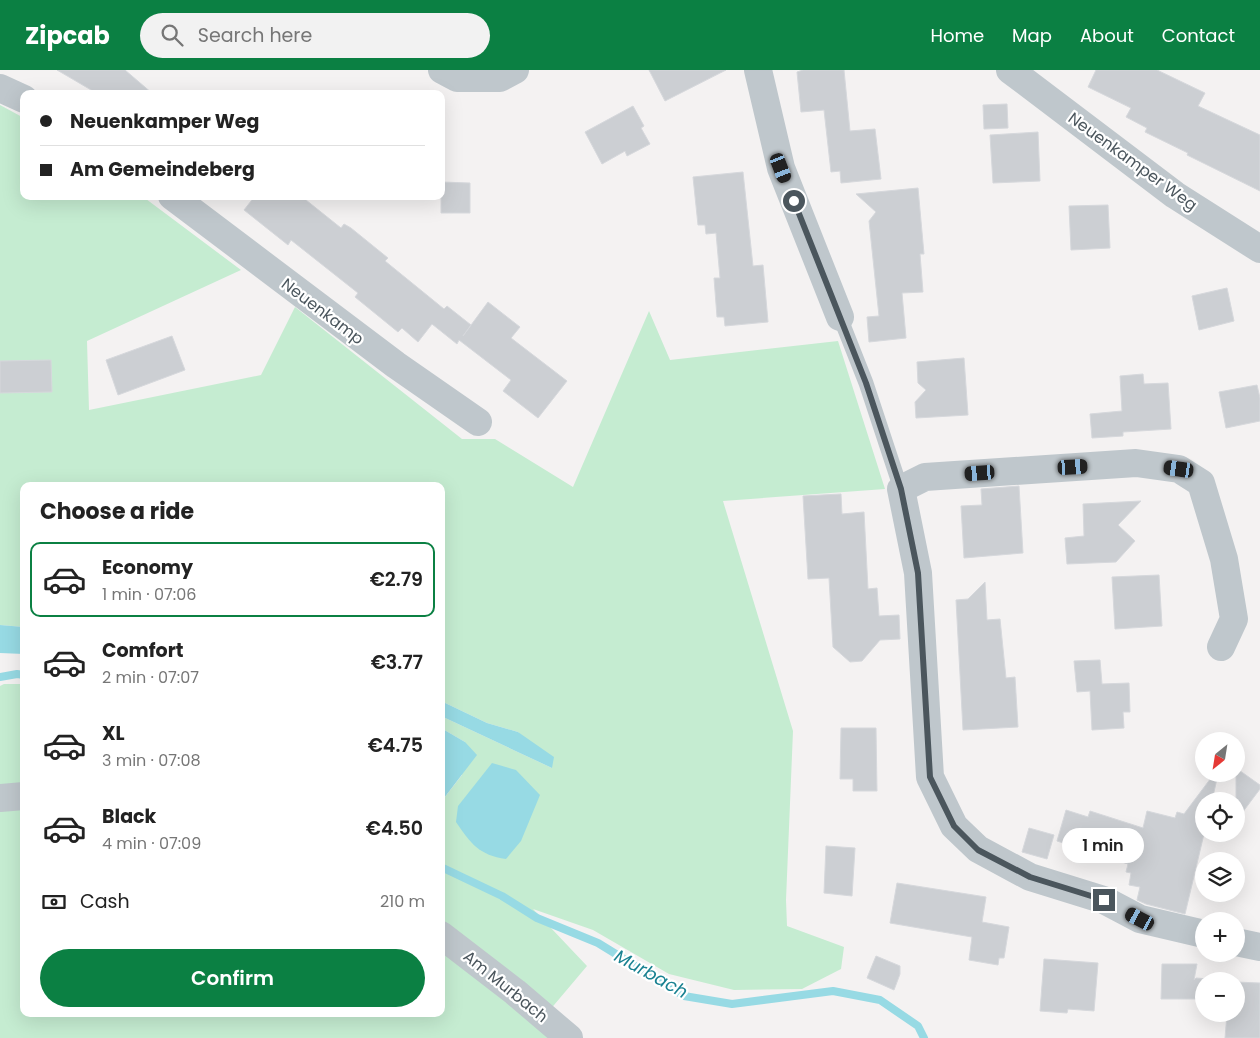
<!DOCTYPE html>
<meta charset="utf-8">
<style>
:root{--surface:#fff;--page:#f2f2f2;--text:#222;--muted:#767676;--line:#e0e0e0;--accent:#0b8043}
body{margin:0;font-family:Poppins,sans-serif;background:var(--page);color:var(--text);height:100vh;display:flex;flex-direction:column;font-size:19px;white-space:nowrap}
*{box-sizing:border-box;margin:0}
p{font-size:16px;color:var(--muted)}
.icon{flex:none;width:28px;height:28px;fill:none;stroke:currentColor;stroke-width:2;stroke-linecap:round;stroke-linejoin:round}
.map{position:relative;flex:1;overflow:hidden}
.drawer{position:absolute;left:20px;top:412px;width:425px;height:535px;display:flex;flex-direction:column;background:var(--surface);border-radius:10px;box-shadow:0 5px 20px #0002}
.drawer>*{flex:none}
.banner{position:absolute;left:20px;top:20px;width:425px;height:110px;border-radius:10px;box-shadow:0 5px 20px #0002;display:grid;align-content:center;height:110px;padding:0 20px;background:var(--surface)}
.needle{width:32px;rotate:210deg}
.tools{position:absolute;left:1195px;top:662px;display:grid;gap:10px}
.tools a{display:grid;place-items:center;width:50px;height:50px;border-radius:50%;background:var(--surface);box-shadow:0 5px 20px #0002;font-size:25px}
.end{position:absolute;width:22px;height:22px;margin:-11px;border:6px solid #4b565d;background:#fff;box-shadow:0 0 0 2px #fff}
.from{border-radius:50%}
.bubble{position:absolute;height:35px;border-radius:18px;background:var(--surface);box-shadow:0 5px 20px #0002;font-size:16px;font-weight:600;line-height:35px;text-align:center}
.car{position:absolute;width:15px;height:30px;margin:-15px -8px;border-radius:6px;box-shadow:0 0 4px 1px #0007;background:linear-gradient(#222 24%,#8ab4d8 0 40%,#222 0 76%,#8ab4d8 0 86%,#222 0)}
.banner b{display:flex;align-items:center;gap:18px;height:48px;font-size:19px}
.banner b+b{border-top:1px solid var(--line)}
.banner i{width:12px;height:12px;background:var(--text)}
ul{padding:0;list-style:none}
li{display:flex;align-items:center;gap:15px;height:75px;margin:0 10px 8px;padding:0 10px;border:2px solid transparent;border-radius:10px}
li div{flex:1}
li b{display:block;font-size:19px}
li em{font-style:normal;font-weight:600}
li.selected{border-color:var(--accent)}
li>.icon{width:45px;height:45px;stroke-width:1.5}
h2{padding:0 20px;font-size:22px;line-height:60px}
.pay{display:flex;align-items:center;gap:12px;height:55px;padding:0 20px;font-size:19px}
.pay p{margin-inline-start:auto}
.cta{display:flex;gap:10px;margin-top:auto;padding:10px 20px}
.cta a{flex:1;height:58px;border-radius:30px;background:var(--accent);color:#fff;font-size:20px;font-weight:600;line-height:58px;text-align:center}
header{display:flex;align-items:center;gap:30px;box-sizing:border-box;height:70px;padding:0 25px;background:var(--accent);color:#fff}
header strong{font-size:24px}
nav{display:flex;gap:28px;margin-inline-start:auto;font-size:18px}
.search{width:350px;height:45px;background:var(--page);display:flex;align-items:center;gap:12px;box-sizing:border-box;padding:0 18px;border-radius:28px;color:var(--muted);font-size:19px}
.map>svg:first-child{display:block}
.green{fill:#c5ecd1}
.water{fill:#97dae4}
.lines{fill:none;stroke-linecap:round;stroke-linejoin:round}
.stream{stroke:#97dae4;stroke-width:8}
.building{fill:#cccfd3;stroke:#d6d8dc}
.service{stroke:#bfc7cc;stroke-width:15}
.minor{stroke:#bfc7cc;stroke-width:28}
.route{stroke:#4b565d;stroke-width:6}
.labels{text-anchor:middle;stroke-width:4.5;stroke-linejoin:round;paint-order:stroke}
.street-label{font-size:16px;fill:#4b565d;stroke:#fff}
.water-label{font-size:18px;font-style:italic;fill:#1a8292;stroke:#fff}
</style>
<header>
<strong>Zipcab</strong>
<div class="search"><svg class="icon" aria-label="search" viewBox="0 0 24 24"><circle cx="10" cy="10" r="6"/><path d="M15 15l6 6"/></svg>Search here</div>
<nav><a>Home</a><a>Map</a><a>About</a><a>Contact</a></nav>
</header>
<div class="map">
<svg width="1260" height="968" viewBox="0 0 1260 968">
<rect width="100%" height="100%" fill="#f4f2f2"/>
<g class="green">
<path d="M0 35 24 48V126H142L241 200 87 271 89 340 261 305 295 237 462 369H495L573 417 649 241 670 290 838 271 885 419 723 431 793 661 786 830 787 856 844 877 841 899 802 919 734 920 669 904 593 860 533 839 587 896 538 954 555 968H0V739L24 737V944H441V732L462 705 465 672 441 658V646L552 698 518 662 487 653 441 631V416H24V557L0 555Z"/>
<path d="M4 614H24V715L0 717V616Z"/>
</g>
<g class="water">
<path d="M0 555 24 557V584L0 583Z"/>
<path d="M441 631 487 653 518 662 554 687 552 698 441 646Z"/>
<path d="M441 658 465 672 477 685 441 732Z"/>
<path d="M492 693 516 700 540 725 521 771 506 789C479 785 471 774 456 752L458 736Z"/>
</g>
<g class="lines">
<g class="stream">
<path d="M0 607 17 604 24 605"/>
<path d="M441 797 502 826 537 848 598 873 684 926 732 934 833 921 880 930 918 956 924 968"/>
</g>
</g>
<g class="building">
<path d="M57 0H125L153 24H98Z"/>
<path d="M649 0H726L665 31Z"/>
<path d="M803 0H844L850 61 875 59 881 109 841 113 840 101 831 102 824 40 801 42 797 2Z"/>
<path d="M1096 0H1157L1205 23 1198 36 1260 65V121L1187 85 1188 83 1145 62 1147 58 1126 47 1131 38 1088 17Z"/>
<path d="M1007 34 1008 58 984 59 983 35Z"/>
<path d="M633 36 644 56 641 58 650 74 627 86 625 81 602 94 585 62Z"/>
<path d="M1038 62 1040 111 993 113 990 65Z"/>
<path d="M743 102 753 196 763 195 768 252 725 256 724 247H717L714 208H720L716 163 706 164 705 155H698L693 107Z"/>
<path d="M441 112 470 113V143H441Z"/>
<path d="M918 118 924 184H920L923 222 902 223 906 268 869 272 867 247 879 246 869 151 876 142 856 124Z"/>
<path d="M255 126H301L341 158 344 154 351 158 388 188 385 191 444 239 447 236 471 255 463 266 488 232 520 257 511 268 567 311 538 348 503 321 511 310 459 270 457 274 432 254 418 272 402 258 398 262 355 227 358 223 291 170 288 175 244 140Z"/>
<path d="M1108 135 1110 178 1071 180 1069 136Z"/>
<path d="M1227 218 1234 251 1199 260 1192 226Z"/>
<path d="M172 266 185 300 118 325 106 290Z"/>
<path d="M964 288 968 345 916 348 915 332 926 320 918 313 917 292Z"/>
<path d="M51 290 52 322 0 323V291Z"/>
<path d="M1143 304 1144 314 1168 313 1171 359 1123 362V366L1092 368 1090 344 1122 341 1120 306Z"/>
<path d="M1257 315 1260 328V351L1226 358 1219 322Z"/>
<path d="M1019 416 1023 483 964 488 961 436 982 435 981 419Z"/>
<path d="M841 424 842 444 864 442 868 519 877 518 879 546 899 545 900 569 880 570 862 591 850 592 833 577 829 508 808 509 803 426Z"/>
<path d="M1141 431 1118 455 1135 471 1116 492 1067 494 1065 468 1084 466 1083 434Z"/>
<path d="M1159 505 1162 556 1115 559 1112 507Z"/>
<path d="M985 512 987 550 1000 549 1006 608 1015 607 1018 657 963 660 956 530 968 529Z"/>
<path d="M1100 590 1102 614 1129 613 1130 642H1123L1124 658 1092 660 1090 621 1077 622 1074 591Z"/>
<path d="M841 658H876L877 721H853V709H840Z"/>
<path d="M1236 698 1260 715V719L1236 751Z"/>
<path d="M1214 704H1218L1212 731H1204V764L1185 844 1146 834 1137 830 1140 817 1129 815 1131 803 1126 802 1128 794 1057 771 1066 740 1088 747 1090 741 1143 758 1147 741 1175 748 1177 742 1184 744Z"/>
<path d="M1029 758 1054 765 1047 789 1022 782Z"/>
<path d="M826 776 855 778 852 826 824 823Z"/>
<path d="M897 813 986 827 982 852 1009 857 1004 888H999L998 895 969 890 972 867 890 853Z"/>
<path d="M876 886 900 896V904L894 920 867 908Z"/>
<path d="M1044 889 1098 893 1094 941 1068 939 1067 943 1040 941Z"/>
<path d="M1162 894H1197L1194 910 1196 908 1233 911H1204V929H1161Z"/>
<path d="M1236 912 1260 913V968H1225L1227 944H1236Z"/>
</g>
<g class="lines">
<path class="service" d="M840 247 866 313 901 419"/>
<g class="minor">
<path d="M442 0 457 8H500L515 0"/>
<path d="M758 0 781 98 840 247"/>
<path d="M1010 0 1175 125 1260 179"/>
<path d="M0 18 24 29"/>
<path d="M172 126 396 295 478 352"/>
<path d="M0 728 24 726"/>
<path d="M1204 864 1140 849 1104 830 1030 807 978 779 954 756 930 707 918 503 901 419 925 407 1136 393 1179 399 1201 413 1224 489 1234 549 1221 577"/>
<path d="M441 865 515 922 569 968"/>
<path d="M1236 872 1260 877"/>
</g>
</g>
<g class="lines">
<path class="route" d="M794 131 866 313 901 419 918 503 930 707 954 756 978 780 1030 807 1104 830"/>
</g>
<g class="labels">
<g class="street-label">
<text transform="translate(1133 91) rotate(36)" y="6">Neuenkamper Weg</text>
<text transform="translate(323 241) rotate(37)" y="6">Neuenkamp</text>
<text transform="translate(506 916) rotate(39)" y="6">Am Murbach</text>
</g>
<g class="water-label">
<text transform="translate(651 904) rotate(29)" y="6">Murbach</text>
</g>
</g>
</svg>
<div class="tools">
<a><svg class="needle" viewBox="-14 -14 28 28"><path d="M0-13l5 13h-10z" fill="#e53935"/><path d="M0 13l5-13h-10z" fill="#767676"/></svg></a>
<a><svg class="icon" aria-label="locate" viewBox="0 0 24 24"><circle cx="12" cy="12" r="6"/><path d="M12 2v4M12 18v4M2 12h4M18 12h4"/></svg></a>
<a><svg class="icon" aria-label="layers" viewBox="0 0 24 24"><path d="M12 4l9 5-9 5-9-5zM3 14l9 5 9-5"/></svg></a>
<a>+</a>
<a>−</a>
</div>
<i class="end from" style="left:794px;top:131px"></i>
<i class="end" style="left:1104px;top:830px"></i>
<div class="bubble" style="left:1062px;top:758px;width:82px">1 min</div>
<i class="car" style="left:781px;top:98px;rotate:159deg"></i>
<i class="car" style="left:1073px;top:397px;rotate:87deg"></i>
<i class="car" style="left:1179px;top:399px;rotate:278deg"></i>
<i class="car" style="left:980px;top:403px;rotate:266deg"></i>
<i class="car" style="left:1140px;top:849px;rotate:298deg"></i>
<div class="banner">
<b><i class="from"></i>Neuenkamper Weg</b>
<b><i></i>Am Gemeindeberg</b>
</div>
<section class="drawer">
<h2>Choose a ride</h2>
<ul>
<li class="selected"><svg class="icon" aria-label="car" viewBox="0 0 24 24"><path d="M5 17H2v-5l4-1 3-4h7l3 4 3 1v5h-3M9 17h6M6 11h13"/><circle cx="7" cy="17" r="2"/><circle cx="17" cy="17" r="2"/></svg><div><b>Economy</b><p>1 min · 07:06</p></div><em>€2.79</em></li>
<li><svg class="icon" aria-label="car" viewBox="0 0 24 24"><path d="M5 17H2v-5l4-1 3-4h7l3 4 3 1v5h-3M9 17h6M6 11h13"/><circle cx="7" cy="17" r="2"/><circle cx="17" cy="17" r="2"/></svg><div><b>Comfort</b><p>2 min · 07:07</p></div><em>€3.77</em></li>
<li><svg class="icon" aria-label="car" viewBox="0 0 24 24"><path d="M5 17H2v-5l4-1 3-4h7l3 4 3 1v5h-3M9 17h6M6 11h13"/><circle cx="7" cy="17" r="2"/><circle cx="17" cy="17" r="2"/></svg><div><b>XL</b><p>3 min · 07:08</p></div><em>€4.75</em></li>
<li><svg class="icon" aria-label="car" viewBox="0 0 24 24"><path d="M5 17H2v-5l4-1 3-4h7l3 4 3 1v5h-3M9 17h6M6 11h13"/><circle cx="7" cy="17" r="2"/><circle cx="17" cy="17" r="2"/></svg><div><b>Black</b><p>4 min · 07:09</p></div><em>€4.50</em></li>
</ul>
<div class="pay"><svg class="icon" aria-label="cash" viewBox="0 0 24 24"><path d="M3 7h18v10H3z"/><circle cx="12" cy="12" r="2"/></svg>Cash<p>210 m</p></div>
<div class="cta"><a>Confirm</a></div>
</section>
</div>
